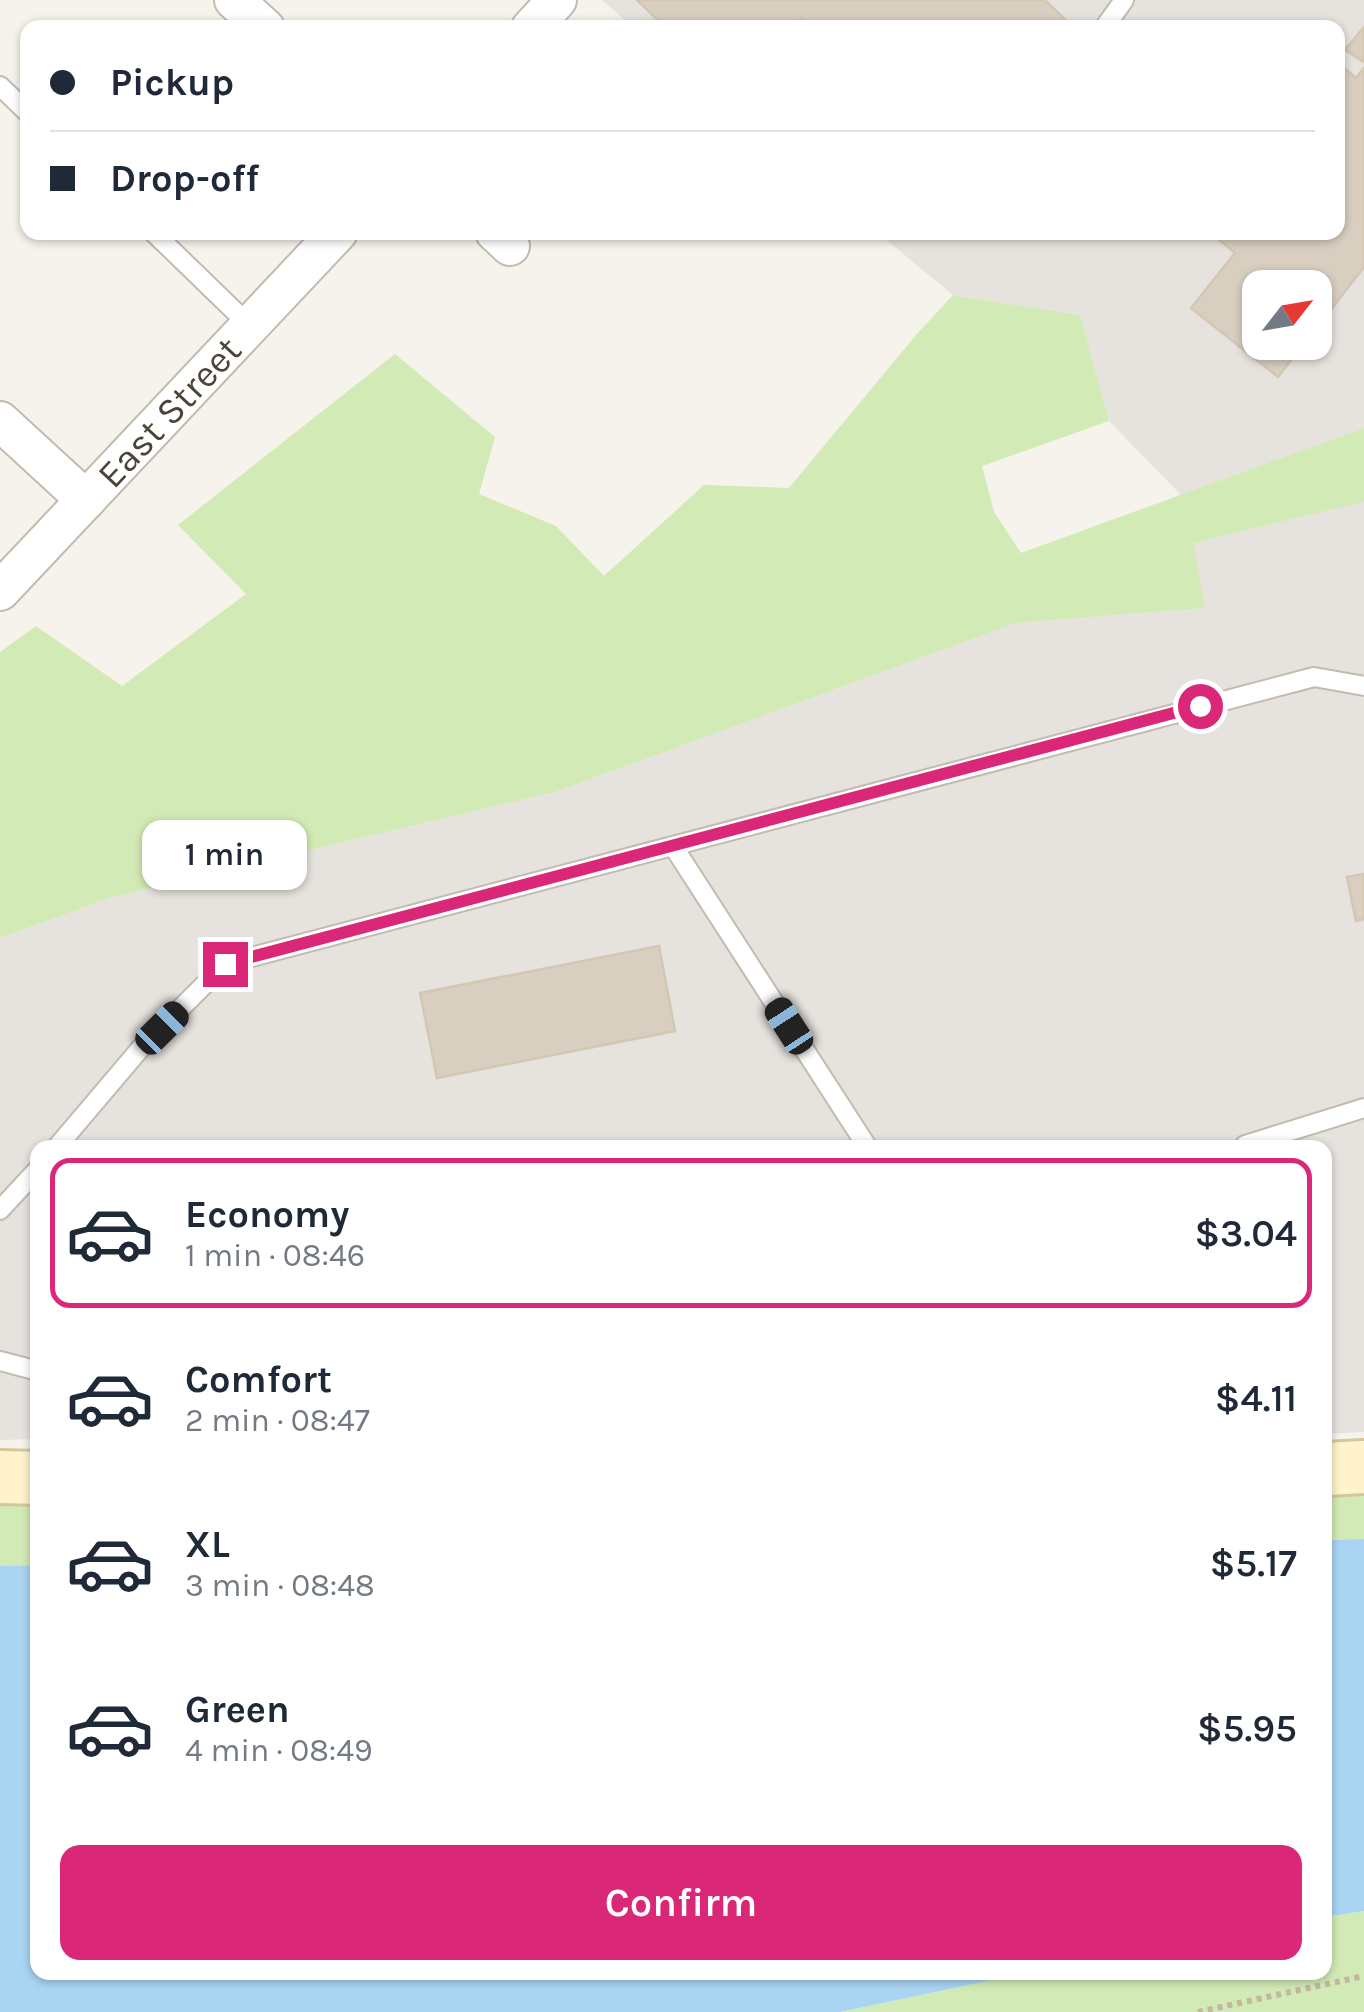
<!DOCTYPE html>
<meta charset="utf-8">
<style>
:root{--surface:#fff;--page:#f2f2f3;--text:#1f2937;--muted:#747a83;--line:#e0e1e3;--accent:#db2777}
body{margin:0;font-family:Karla,sans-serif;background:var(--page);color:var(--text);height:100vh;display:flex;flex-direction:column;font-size:38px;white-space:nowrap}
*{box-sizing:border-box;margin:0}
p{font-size:32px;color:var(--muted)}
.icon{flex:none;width:55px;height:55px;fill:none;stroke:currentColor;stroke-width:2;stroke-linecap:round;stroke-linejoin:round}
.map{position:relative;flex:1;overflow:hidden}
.sheet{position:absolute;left:30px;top:1140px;width:1302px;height:840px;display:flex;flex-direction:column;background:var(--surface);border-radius:20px;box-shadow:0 2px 8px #0004}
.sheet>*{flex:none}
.banner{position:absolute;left:20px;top:20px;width:1325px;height:220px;border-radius:20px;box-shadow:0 2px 8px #0004;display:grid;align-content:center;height:220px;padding:0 30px;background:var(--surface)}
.needle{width:65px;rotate:59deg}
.controls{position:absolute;left:1242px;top:270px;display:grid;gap:20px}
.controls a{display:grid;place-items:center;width:90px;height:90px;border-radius:20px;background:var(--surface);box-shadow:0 2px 8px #0004;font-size:50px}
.end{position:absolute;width:45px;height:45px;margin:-22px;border:12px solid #db2777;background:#fff;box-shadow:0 0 0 5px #fff}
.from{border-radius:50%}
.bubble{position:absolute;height:70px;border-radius:20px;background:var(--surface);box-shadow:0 2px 8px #0004;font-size:32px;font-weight:600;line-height:70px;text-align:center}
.car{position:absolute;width:30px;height:60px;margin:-30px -15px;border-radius:12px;box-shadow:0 0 8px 2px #0007;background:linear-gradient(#222 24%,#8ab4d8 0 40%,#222 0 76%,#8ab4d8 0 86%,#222 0)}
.banner b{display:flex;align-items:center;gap:35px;height:95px;font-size:38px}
.banner b+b{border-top:2px solid var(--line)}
.banner i{width:25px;height:25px;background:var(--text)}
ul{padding:18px 0 0;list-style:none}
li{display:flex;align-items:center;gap:30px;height:150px;margin:0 20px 15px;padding:0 10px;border:5px solid transparent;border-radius:20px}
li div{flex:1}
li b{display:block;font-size:38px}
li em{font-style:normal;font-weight:600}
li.active{border-color:var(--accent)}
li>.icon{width:90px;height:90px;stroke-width:1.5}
.primary-button{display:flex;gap:20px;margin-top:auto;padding:20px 30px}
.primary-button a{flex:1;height:115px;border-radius:20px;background:var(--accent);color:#fff;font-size:40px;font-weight:600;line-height:115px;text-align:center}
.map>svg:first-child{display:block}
.industrial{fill:#e6e2dd;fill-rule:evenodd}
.green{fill:#d2eab5}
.water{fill:#a9d4f2}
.building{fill:#d8cfc1;stroke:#d3c7b4;stroke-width:2.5}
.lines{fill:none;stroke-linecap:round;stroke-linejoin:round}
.lane-casing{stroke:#c2bbae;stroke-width:22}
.street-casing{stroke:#c2bbae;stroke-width:42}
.secondary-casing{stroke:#d6c79b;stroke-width:58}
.path{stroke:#c4b79f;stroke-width:6;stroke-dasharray:5 5;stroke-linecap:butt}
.lane{stroke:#fff;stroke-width:18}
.street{stroke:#fff;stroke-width:38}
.secondary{stroke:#fff3cd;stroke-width:52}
.route{stroke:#db2777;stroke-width:12}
.labels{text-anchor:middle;stroke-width:9;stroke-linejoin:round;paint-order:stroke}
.street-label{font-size:38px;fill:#4b4439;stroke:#fff}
</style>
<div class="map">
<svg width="1364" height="2012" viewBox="0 0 1364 2012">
<rect width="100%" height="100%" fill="#f6f3ec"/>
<g class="industrial">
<path d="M602 0H1364V428L1181 495 1109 421 1080 315 953 295 878 233 1338 232V28H634ZM1260 288H1315V342H1260Z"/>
<path d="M1364 502V1432L1325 1434V1148H38L37 1439 0 1440V938L112 897 555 792 1016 623 1204 608 1192 543Z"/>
</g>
<g class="green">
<path d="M953 295 1080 315 1109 421 982 466 994 512 1021 553 1364 428V502L1193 543 1205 608 1016 623 555 792 112 897 0 938V652L36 626 122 686 246 594 178 525 395 354 495 437 479 494 556 526 604 576 704 485 789 488 916 335Z"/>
<path d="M1364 1467V1539L1325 1540V1469Z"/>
<path d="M0 1477 37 1478V1565L0 1566Z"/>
<path d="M1364 1911V2012H840L1025 1973 1325 1972V1917Z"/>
</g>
<g class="water">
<path d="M1364 1539V1911L1325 1917V1540Z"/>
<path d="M37 1565 38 1972 1025 1973 840 2012H0V1566Z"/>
</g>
<g class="building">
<path d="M637 0H1045L1074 28H811L801 18 791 28H666Z"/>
<path d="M1364 27V62L1345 50Z"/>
<path d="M1338 63 1356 78 1364 68V267L1315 330V288H1260V342H1305L1278 377 1191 308 1235 253 1216 237V232H1338Z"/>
<path d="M1364 874V919L1356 921 1347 877Z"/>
<path d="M659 946 675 1031 437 1078 420 993Z"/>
</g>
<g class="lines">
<g class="lane-casing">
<g id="lane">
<path d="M1104 28 1124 0"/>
<path d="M0 86 28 113"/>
<path d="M153 232 250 326"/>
<path d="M673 846 868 1148"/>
<path d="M1245 1145 1364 1108"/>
<path d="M56 1148 140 1049 225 964 1314 677 1364 686"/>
<path d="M0 1210 38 1169"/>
<path d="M0 1361 38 1371"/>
</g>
</g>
<g class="street-casing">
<g id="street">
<path d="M234 0 265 28"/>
<path d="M531 28 557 0"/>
<path d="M495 232 510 246"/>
<path d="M0 421 86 500"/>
<path d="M0 591 338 232"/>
</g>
</g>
<g class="secondary-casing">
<g id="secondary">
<path d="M1325 1469 1364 1467"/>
<path d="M0 1477 38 1478"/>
</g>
</g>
<path class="path" d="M1198 2012 1364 1976"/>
<use href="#lane" class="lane"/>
<use href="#street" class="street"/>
<use href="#secondary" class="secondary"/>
</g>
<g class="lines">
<path class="route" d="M225 964 1200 706"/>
</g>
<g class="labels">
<g class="street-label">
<text transform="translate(169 412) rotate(-47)" y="13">East Street</text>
</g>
</g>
</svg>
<div class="controls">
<a><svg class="needle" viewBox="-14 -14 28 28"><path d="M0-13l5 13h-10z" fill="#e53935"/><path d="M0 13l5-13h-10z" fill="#747a83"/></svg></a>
</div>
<i class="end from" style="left:1200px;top:706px"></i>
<i class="end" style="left:225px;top:964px"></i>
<div class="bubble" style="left:142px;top:820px;width:165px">1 min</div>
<i class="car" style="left:789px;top:1026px;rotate:327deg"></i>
<i class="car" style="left:162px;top:1028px;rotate:45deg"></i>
<div class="banner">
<b><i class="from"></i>Pickup</b>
<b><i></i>Drop-off</b>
</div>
<section class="sheet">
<ul>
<li class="active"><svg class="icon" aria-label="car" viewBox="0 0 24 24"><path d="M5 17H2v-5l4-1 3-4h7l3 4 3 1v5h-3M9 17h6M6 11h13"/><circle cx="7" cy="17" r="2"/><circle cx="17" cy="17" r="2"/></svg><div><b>Economy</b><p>1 min · 08:46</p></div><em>$3.04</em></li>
<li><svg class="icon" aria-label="car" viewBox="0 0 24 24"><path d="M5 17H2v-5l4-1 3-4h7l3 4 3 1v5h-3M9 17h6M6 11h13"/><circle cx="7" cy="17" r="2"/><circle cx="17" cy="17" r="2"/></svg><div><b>Comfort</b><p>2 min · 08:47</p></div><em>$4.11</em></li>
<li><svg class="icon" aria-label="car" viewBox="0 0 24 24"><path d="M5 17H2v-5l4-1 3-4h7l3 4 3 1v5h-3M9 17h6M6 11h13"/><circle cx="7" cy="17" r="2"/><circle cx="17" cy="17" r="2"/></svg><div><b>XL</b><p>3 min · 08:48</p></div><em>$5.17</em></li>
<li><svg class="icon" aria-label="car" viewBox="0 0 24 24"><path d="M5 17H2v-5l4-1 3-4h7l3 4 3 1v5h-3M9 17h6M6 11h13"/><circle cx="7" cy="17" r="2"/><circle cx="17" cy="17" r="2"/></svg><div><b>Green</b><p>4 min · 08:49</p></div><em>$5.95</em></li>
</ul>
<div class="primary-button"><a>Confirm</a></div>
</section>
</div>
